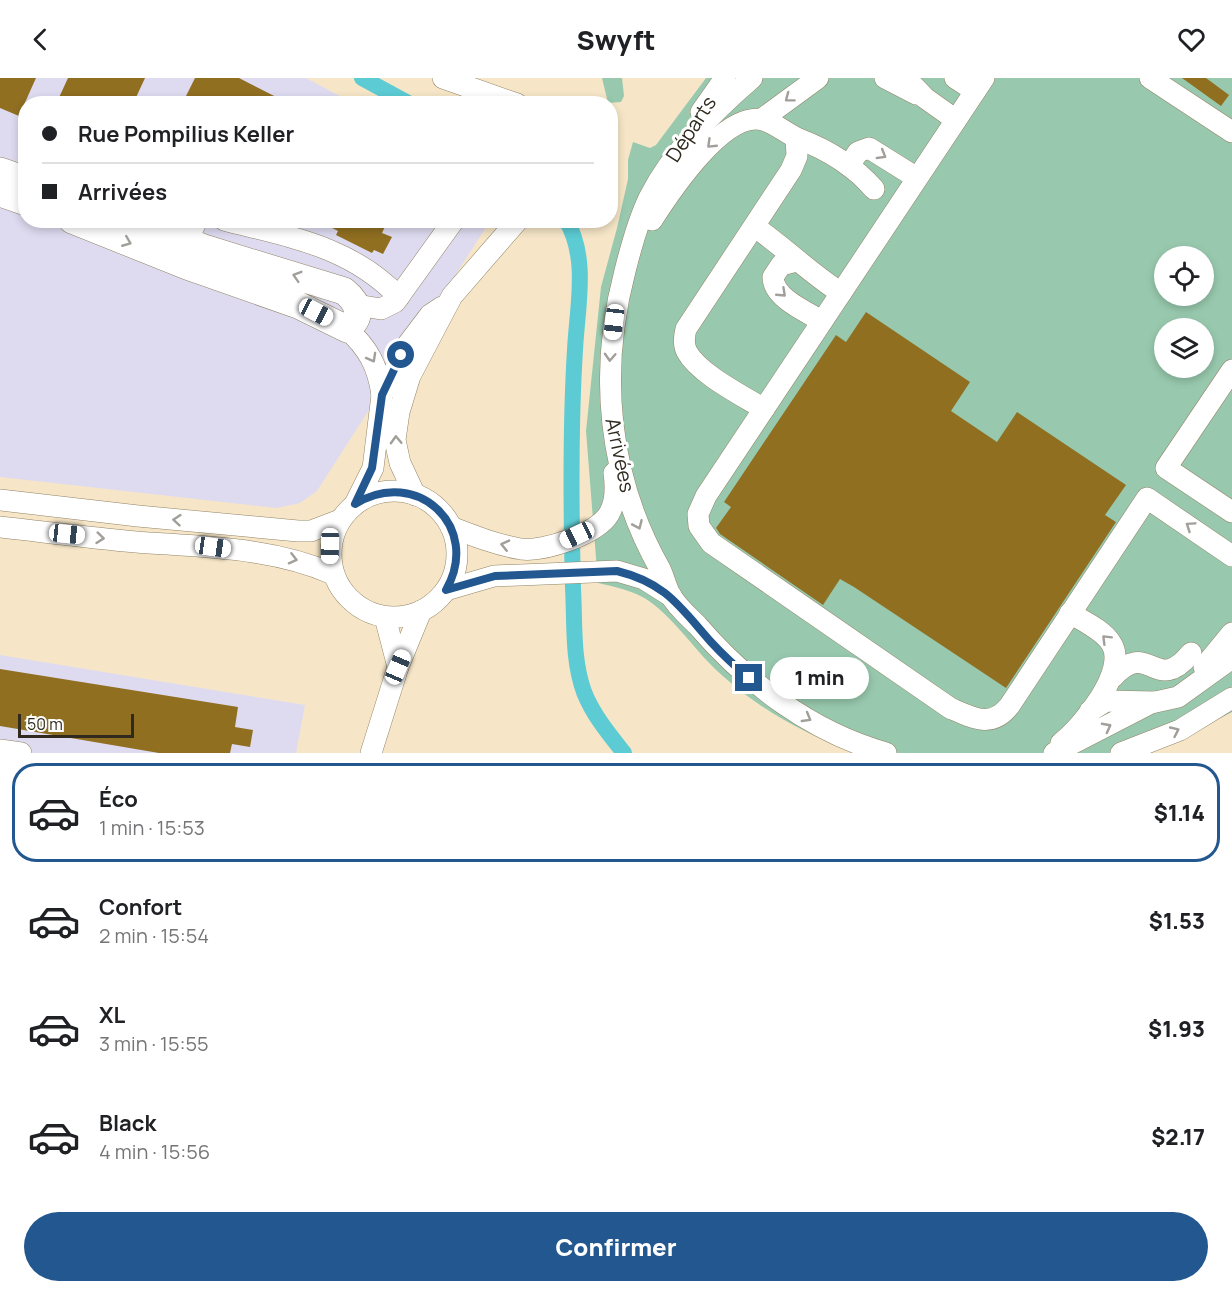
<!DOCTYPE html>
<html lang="fr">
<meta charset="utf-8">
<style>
:root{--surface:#fff;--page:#f6f6f6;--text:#202124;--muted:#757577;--line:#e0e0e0;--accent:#23578f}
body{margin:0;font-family:Manrope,sans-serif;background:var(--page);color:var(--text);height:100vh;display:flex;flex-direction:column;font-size:22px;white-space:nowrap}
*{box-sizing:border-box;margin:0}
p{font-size:20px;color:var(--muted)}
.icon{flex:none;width:33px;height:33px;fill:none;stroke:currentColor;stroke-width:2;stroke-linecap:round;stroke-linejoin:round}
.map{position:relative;height:675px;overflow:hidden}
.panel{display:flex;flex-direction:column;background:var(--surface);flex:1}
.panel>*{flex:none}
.top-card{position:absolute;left:18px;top:18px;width:600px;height:132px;border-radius:24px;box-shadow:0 3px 9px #0003;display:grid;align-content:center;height:132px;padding:0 24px;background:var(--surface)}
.buttons{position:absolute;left:1154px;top:168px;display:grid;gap:12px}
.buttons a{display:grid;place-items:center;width:60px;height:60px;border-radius:50%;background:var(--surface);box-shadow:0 3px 9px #0003;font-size:30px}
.scale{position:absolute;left:18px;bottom:15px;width:116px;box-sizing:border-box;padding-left:6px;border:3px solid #302a1e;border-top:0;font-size:16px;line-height:21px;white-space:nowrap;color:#302a1e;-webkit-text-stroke:4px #fff;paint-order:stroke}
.end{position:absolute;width:27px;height:27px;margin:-14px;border:8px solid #23578f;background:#fff;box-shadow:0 0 0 3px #fff}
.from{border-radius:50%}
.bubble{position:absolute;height:42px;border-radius:21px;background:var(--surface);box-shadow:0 3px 9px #0003;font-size:20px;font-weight:800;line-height:42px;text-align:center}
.car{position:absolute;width:18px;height:36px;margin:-18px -9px;border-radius:8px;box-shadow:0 0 4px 2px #0007;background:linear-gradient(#fff 24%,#345 0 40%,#fff 0 76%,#345 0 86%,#fff 0)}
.top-card b{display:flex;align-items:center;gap:21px;height:57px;font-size:22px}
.top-card b+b{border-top:2px solid var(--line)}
.top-card i{width:15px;height:15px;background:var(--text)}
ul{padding:10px 0 0;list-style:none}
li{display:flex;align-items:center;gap:18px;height:99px;margin:0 12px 9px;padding:0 12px;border:3px solid transparent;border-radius:24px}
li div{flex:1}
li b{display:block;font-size:22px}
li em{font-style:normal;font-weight:800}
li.active{border-color:var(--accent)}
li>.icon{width:54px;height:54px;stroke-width:1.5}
.primary-button{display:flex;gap:12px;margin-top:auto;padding:12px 24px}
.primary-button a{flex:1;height:69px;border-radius:36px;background:var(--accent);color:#fff;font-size:24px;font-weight:800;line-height:69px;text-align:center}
header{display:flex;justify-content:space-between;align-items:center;height:78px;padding:0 24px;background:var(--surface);font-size:27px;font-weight:800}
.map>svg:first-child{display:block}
.commercial{fill:#dedbf1}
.green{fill:#98c9ae;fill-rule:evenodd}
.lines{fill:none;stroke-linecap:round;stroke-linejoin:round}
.canal{stroke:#5ccbd3;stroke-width:16}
.building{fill:#906f21}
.minor-casing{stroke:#928467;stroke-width:22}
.major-casing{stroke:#928467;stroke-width:28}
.minor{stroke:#fff;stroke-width:21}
.major{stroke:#fff;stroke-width:27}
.oneway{stroke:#a29f9a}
.route{stroke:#23578f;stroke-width:8}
.labels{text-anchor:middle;stroke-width:6;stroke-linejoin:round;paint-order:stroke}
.street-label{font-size:20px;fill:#302a1e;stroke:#fff}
</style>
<header><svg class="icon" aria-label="back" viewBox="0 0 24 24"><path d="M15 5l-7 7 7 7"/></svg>Swyft<svg class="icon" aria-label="heart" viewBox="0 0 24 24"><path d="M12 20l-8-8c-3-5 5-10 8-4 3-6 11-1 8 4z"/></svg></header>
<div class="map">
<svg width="1232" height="675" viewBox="0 0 1232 675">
<rect width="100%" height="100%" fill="#f6e6c7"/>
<g class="commercial">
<path d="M0 0H306L353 25 26 26V142L490 143 317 413 300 425 277 430 0 399Z"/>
<path d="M0 577 305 627 296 675H0Z"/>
</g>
<g class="green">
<path d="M602 0H622L624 18 621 24 608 25Z"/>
<path d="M706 0H1232V634L1151 675H854C806 656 762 633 724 599 697 576 678 544 649 523 635 513 615 509 598 505L586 353 601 209 617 150 628 101V82L633 64 650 70 656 67ZM1164 178H1203V218H1164ZM1164 250H1203V290H1164Z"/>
</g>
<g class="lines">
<g class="canal">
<path d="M362 0 410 26"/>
<path d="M566 142C589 180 577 230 575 272 570 351 571 431 573 510 575 544 572 581 584 614 593 637 609 656 624 675"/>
</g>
</g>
<g class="building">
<path d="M0 0H36L19 38 0 30Z"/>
<path d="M68 0H145L133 26H56Z"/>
<path d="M195 0H239L290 26H182Z"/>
<path d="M1182 0H1206L1229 17 1221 28Z"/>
<path d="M317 142H388L382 155 392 159 383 176 374 172 372 175 336 157 338 153Z"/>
<path d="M866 234 970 304 951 333 997 364 1017 334 1126 407 1105 437 1116 444 1006 610 854 509 840 501 823 527 720 456 716 450 731 429 724 424 836 257 846 264Z"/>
<path d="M0 591 238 629 235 649 253 652 250 669 232 666 230 675H159L0 648Z"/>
</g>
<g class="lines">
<g class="minor-casing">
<g id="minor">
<path d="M443 0 517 26"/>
<path d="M752 0C713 34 673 73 649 120 638 143 631 169 625 193 598 295 608 399 660 491 664 499 666 509 670 516 676 528 688 538 697 547 747 605 811 654 886 675"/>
<path d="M885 0 916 16"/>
<path d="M906 0 925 20 956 42"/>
<path d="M955 0 975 13"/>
<path d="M984 0 706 418 698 436 699 448 711 465 950 630C973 640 992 651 1010 627L1147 420 1232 478"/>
<path d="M1150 0 1232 54"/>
<path d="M701 34 725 0"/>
<path d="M762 41 818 0"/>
<path d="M849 88 858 74 869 70 917 100"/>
<path d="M224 142C290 159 350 168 399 219"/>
<path d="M652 142C670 114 724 32 763 42 775 45 787 56 799 61 828 72 854 88 874 111"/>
<path d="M755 149C785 170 810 195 841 215"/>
<path d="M187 163 197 142"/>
<path d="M796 183 781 187 773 199C773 220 807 234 822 243"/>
<path d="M357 227 381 231 395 224 454 142"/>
<path d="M347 251C368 270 378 288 382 317"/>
<path d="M1232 292 1166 390 1232 434"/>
<path d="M764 331C743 318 699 296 687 274 683 267 684 259 686 251L791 92 797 78 796 60"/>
<circle cx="394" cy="476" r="63"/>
<path d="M415 417 400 385 395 362 399 334 410 298 452 218 518 142"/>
<path d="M0 422 138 438 298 453H311L340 442"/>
<path d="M355 426 373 390 382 317 408 266 430 237 442 229"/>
<path d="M0 449C45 454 91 460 136 464 203 469 271 469 333 496"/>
<path d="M451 449C474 458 497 467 521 471 544 474 597 456 609 436 616 424 616 409 614 395"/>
<path d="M446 512 494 498 617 493 644 501 671 518"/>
<path d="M385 539 398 589"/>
<path d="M1204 589 1232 555"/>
<path d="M1113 599C1150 559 1155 619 1191 575"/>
<path d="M1090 633 1106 623 1154 624"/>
<path d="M1061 665C1082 649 1129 592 1111 565 1103 552 1083 543 1070 535"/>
<path d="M0 672 21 675"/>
<path d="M371 675 398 589 421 533"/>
<path d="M1054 675 1151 625 1178 619 1232 580"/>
<path d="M1121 675 1180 652 1232 620"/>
</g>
</g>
<g class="major-casing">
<g id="major">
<path d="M0 93 26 102"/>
<path d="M0 115 26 124"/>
<path d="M72 142 187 188 298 227 347 251C363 239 359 225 344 213L207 171 131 142"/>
</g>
</g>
<use href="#minor" class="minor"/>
<use href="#major" class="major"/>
</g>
<defs><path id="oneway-chevron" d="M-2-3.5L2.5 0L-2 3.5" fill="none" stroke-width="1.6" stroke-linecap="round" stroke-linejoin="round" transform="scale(1.5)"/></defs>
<g class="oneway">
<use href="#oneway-chevron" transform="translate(789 20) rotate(143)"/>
<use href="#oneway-chevron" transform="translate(711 66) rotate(136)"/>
<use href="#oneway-chevron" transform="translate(882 77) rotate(31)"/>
<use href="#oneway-chevron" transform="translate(127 164) rotate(22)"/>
<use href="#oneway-chevron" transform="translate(297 198) rotate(-163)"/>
<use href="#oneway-chevron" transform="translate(782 215) rotate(43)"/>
<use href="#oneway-chevron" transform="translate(610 279) rotate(93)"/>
<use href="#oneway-chevron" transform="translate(372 280) rotate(61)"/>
<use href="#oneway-chevron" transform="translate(396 362) rotate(-92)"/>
<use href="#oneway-chevron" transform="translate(177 442) rotate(-175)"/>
<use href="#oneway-chevron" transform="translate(638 447) rotate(66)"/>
<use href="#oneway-chevron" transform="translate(1190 448) rotate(-146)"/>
<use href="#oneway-chevron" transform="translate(100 460) rotate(6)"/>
<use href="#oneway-chevron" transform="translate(505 467) rotate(-167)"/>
<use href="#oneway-chevron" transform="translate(293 481) rotate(14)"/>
<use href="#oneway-chevron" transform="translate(1106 561) rotate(-135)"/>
<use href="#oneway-chevron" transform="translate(807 640) rotate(30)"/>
<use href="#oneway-chevron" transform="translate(1107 649) rotate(-28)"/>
<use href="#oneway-chevron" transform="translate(1175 653) rotate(-25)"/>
</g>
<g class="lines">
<path class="route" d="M401 277 382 317 372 390 355 426C417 388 482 449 446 512L495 498 617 493C666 505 680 529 711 564 723 577 736 589 749 600"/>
</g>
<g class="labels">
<g class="street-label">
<text transform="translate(691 51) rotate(-57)" y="7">Départs</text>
<text transform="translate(620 377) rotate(78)" y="7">Arrivées</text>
</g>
</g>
</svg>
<div class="buttons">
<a><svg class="icon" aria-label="locate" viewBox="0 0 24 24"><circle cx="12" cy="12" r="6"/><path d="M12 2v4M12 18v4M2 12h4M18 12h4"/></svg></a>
<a><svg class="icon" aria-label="layers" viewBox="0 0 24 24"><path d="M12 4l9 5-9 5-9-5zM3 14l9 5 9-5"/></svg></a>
</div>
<div class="scale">50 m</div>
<i class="end from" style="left:401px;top:277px"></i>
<i class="end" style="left:749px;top:600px"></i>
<div class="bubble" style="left:770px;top:579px;width:99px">1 min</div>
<i class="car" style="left:316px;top:234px;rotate:118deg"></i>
<i class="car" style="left:614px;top:244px;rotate:187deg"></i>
<i class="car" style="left:67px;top:456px;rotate:96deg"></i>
<i class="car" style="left:577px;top:457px;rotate:245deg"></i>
<i class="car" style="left:330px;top:468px;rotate:181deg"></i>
<i class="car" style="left:213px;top:469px;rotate:98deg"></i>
<i class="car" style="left:398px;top:589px;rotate:23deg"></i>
<div class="top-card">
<b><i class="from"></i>Rue Pompilius Keller</b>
<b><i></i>Arrivées</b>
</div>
</div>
<section class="panel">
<ul>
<li class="active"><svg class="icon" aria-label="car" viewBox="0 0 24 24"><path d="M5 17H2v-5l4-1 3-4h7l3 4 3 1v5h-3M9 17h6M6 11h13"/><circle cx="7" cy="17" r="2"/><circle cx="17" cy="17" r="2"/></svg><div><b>Éco</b><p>1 min · 15:53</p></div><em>$1.14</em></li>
<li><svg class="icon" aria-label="car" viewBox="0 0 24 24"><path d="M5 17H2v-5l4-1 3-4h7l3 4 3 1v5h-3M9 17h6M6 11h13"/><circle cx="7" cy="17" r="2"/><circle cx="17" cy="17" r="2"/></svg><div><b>Confort</b><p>2 min · 15:54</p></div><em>$1.53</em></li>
<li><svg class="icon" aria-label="car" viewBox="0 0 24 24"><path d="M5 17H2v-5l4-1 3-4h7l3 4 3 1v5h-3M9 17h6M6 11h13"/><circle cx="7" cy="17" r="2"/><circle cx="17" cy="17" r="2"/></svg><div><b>XL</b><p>3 min · 15:55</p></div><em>$1.93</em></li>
<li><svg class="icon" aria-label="car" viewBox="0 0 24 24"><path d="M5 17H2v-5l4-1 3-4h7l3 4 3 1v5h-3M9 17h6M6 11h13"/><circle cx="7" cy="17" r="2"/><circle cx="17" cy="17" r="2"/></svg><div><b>Black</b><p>4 min · 15:56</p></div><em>$2.17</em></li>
</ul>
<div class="primary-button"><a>Confirmer</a></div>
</section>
